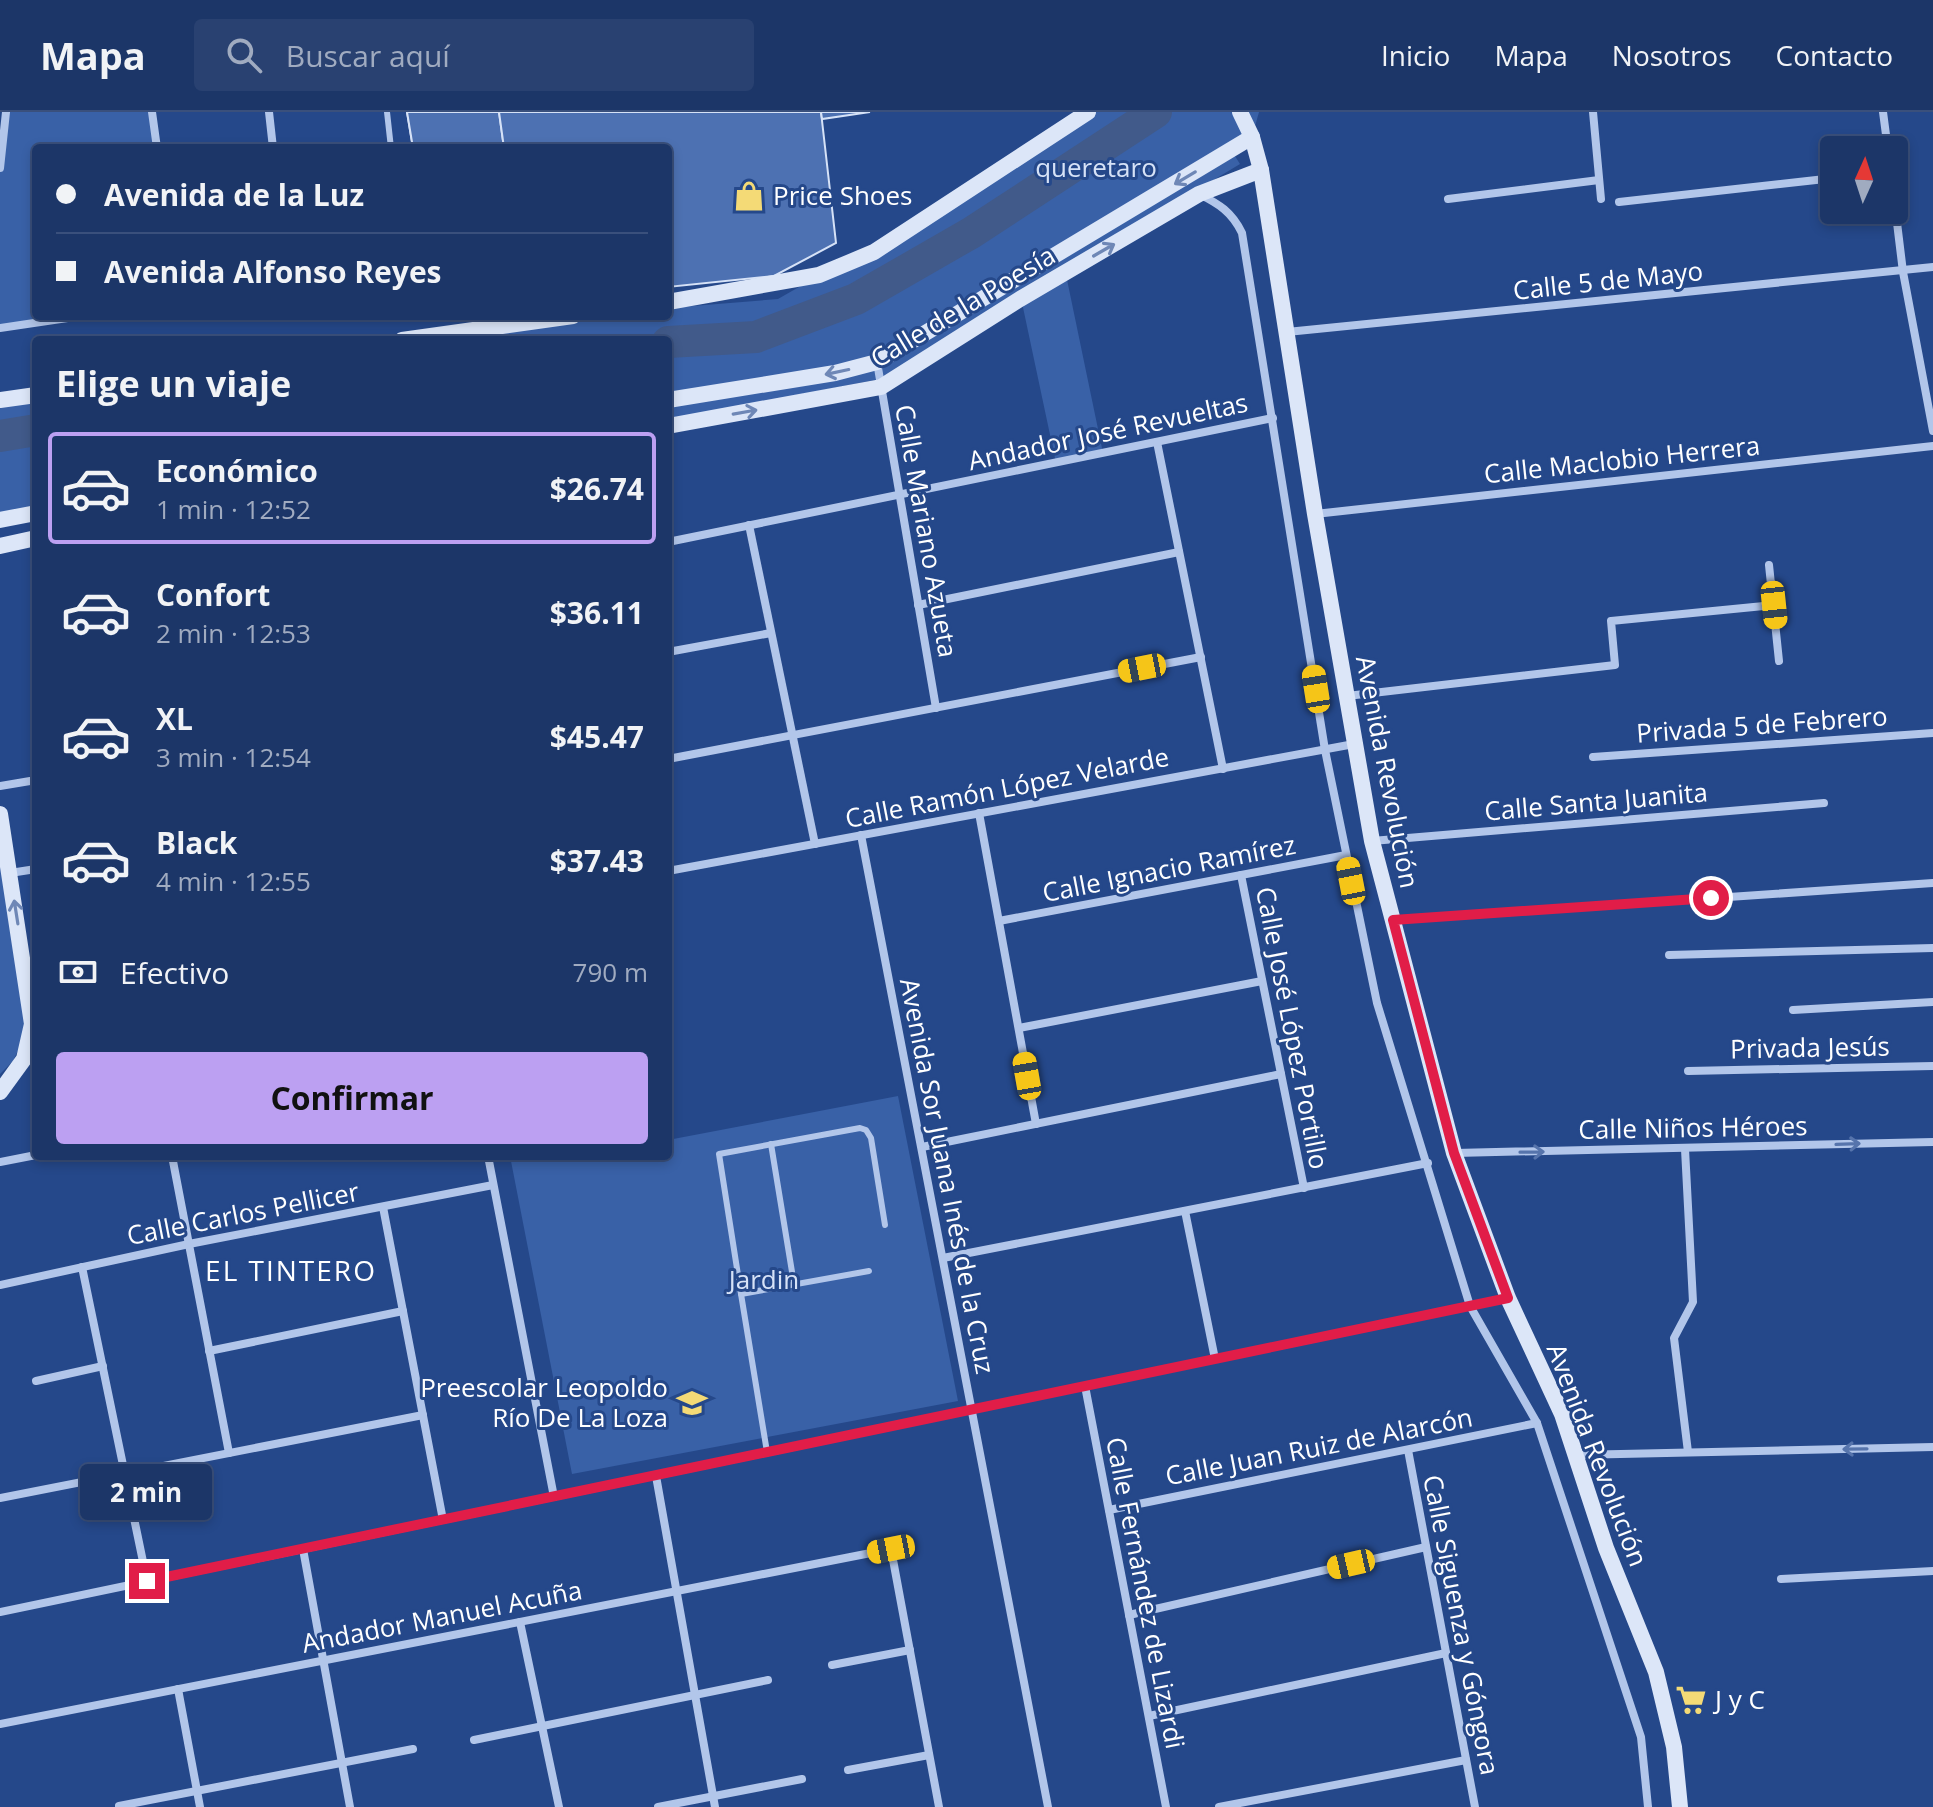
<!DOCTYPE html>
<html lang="es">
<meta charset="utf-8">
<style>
:root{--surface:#1c3668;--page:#294171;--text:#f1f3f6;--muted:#a0abc0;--line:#3a507c;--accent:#bca0f2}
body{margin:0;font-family:"Open Sans",sans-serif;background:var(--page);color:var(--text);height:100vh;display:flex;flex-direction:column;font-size:30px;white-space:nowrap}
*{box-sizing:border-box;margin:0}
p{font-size:26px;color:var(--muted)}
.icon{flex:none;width:44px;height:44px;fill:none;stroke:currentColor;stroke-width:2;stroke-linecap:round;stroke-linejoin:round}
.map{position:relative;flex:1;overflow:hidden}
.sheet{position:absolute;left:32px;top:224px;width:640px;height:824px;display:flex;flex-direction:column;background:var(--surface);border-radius:8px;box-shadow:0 4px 12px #0003,0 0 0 2px var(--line)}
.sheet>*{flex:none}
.guide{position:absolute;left:32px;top:32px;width:640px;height:176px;border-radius:8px;box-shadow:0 4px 12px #0003,0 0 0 2px var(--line);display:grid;align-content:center;height:176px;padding:0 24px;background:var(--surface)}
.needle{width:52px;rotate:3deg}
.controls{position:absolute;left:1820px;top:24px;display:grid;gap:16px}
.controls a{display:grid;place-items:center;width:88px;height:88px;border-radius:8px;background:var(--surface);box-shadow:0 4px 12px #0003,0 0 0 2px var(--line);font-size:40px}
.end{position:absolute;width:36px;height:36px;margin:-18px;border:10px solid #e11d48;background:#fff;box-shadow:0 0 0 4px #fff}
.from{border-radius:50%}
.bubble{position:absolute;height:56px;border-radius:8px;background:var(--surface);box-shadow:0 4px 12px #0003,0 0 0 2px var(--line);font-size:26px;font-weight:700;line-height:56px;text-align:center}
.car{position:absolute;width:24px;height:48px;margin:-24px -12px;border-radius:10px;box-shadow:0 0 6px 2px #0007;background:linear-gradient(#f5c518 24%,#345 0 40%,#f5c518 0 76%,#345 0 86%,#f5c518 0)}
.guide b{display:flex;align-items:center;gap:28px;height:76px;font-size:30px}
.guide b+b{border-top:2px solid var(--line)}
.guide i{width:20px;height:20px;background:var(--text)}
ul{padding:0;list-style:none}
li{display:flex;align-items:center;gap:24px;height:112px;margin:0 16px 12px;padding:0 8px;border:4px solid transparent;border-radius:8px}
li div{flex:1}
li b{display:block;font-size:30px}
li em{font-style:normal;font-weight:700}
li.on{border-color:var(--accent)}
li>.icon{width:72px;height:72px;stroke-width:1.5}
h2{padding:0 24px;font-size:36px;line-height:96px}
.pay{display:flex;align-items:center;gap:20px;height:88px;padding:0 24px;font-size:30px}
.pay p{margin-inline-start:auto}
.primary-button{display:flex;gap:16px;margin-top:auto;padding:16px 24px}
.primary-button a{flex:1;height:92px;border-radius:8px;background:var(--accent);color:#111;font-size:32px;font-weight:700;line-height:92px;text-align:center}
header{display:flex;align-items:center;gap:48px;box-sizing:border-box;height:112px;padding:0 40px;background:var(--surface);border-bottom:2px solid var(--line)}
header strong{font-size:38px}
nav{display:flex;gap:44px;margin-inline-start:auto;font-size:28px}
.search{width:560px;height:72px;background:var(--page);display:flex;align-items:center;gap:20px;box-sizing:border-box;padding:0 28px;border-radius:8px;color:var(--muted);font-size:30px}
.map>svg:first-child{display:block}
.green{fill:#3961a7}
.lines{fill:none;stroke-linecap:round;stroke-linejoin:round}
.river{stroke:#415a8a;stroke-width:32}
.building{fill:#4d71b2;stroke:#d6e2f7;stroke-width:2}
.lane{stroke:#b2c6ea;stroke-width:6}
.street{stroke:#b2c6ea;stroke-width:8}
.secondary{stroke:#dce6f8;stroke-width:16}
.oneway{stroke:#6e87b6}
.oneway2{stroke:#5674ac}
.route{stroke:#e11d48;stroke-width:10}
.labels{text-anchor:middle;stroke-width:6;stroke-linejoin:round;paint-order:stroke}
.park-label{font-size:26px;fill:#d6e2f7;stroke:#25488a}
.poi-label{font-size:26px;fill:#fff;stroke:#25488a;text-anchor:start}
.street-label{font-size:26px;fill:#fff;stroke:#25488a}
.neighbourhood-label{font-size:28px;letter-spacing:2px;fill:#fff;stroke:#25488a}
</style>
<header>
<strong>Mapa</strong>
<div class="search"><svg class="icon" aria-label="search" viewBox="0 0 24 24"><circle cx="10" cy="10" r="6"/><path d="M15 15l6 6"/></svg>Buscar aquí</div>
<nav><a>Inicio</a><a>Mapa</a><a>Nosotros</a><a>Contacto</a></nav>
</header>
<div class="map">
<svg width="1933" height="1695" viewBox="0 0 1933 1695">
<rect width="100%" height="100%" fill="#25488a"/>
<g class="green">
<path d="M6 0H152L157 36H36V204H81L0 216V56Z"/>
<path d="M1084 0H1259L1252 25 901 235 789 268 668 289V228H434L575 204H668V196L778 187 965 80Z"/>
<path d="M1233 41 1240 52 1065 158 1103 341 1056 351 1021 186 880 267 668 308V293L849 260Z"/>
<path d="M0 285 36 290V401L0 407Z"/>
<path d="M0 725 27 863 36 861V901L13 949 0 962Z"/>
<path d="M898 984 958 1289 572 1362 510 1044H668V1028Z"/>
</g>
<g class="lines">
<g class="river">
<path d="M668 230 756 225 856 187 971 121 1156 0"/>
<path d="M0 324 36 318"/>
</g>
</g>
<g class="building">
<path d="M407 0H499L504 36H413Z"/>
<path d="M407 0H499L504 36H413Z"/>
<path d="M499 0H821L836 131 774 164 668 175V36H504Z"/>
<path d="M821 0H870L822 7Z"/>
</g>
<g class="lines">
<g class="lane">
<path d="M387 0 391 36"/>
<path d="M771 1032 794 1172"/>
<path d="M741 1182 719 1042 860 1016 866 1018 871 1026 885 1113"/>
<path d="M767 1340 741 1182 869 1159"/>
</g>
<g class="street">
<path d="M152 0 157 36"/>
<path d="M269 0 273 36"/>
<path d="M1593 0 1601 87"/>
<path d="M1883 0 1888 38"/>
<path d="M0 56 6 0"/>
<path d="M1199 82C1219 92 1232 100 1242 121L1325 638 1377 891 1470 1194 1537 1311 1641 1625 1648 1695"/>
<path d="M1894 86 1903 160 1933 319"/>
<path d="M1448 87 1599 68"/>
<path d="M1619 90 1834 66"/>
<path d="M0 216 81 204"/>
<path d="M1287 220 1933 155"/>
<path d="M877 250 936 596"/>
<path d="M1157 330 1223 657"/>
<path d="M1315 402 1933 334"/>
<path d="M749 413 815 732"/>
<path d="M668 430 1273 306"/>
<path d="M1769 453 1779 549"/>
<path d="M918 493 1179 440"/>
<path d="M668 540 771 521"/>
<path d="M1347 584 1615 553 1611 509 1774 493"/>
<path d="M1593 645 1933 621"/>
<path d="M668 647 1201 545"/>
<path d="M0 674 36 668"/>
<path d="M979 701 1036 1012"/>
<path d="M861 723 1048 1695"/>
<path d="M1372 729 1824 691"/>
<path d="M668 759 1354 632"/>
<path d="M10 761 36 757"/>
<path d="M1241 763 1304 1076"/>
<path d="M1393 808 1933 771"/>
<path d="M999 809 1346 743"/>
<path d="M1669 843 1933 836"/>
<path d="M1793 898 1933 890"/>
<path d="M1019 916 1262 869"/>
<path d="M1688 959 1933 954"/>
<path d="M922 1035 1281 962"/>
<path d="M1685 1037 1693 1190 1674 1226 1688 1340"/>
<path d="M1455 1041 1933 1030"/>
<path d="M172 1044 229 1341"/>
<path d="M488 1044 554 1385"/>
<path d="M0 1050 36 1043"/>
<path d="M383 1095 443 1408"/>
<path d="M1185 1099 1215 1247"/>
<path d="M943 1146 1428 1051"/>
<path d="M82 1155 147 1469"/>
<path d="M0 1173 189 1132 493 1073"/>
<path d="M209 1239 403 1199"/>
<path d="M36 1269 103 1254"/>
<path d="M1085 1274 1166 1695"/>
<path d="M1408 1338 1475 1695"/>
<path d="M1575 1343 1933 1335"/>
<path d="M656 1364 715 1695"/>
<path d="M0 1386 423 1303"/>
<path d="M1109 1398 1537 1311"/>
<path d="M303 1437 350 1695"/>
<path d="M1781 1467 1933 1459"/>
<path d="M0 1500 1508 1186"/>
<path d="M1129 1503 1426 1435"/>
<path d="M520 1510 559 1695"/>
<path d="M832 1553 910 1538"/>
<path d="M178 1577 200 1695"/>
<path d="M1149 1604 1446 1541"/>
<path d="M0 1612 891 1437 939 1695"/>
<path d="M474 1628 768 1568"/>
<path d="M848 1658 929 1643"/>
<path d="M119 1694 413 1637"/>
<path d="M658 1695 802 1667"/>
<path d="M1219 1695 1466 1648"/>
</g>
<g class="secondary">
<path d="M1240 0 1252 25 1261 58 1315 402 1372 729 1454 1041 1508 1186 1562 1302 1606 1436 1656 1560 1674 1635 1680 1695"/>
<path d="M668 190 819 163 874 140 1088 0"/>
<path d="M402 228 573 204"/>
<path d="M0 288 36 283"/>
<path d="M668 288 835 261 877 250 1252 25"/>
<path d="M668 314 881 275 1020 187 1199 82 1261 58"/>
<path d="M0 408 36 401"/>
<path d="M0 434 36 426"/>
<path d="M0 702 32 912 24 947 0 980"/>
</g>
</g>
<defs><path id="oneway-shaft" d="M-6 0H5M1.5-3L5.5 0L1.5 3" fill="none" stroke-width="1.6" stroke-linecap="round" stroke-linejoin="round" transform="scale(2)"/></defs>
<g class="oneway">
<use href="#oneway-shaft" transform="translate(1185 66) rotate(149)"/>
<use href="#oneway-shaft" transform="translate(1104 138) rotate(-30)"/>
<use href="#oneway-shaft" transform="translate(837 260) rotate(168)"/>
<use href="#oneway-shaft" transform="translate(745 300) rotate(-10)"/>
<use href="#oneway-shaft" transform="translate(16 800) rotate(-99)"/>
</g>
<g class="oneway2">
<use href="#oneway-shaft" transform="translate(1848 1032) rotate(-2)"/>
<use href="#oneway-shaft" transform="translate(1532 1040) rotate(-1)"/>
<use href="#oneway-shaft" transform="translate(1855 1337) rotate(179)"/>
</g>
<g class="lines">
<path class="route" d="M147 1469 1508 1186 1454 1041 1393 808 1711 786"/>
</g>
<defs>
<g id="shop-bare" transform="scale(2.4)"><path d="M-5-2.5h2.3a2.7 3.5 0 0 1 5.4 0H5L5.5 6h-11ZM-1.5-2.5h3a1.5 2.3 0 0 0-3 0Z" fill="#f4da76" stroke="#25488a" stroke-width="2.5" paint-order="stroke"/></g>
<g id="school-bare" transform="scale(2.4)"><path d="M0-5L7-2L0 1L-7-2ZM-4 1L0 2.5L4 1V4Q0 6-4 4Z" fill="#f4da76" stroke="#25488a" stroke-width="2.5" paint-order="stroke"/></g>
<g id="supermarket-bare" transform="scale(2.4)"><path d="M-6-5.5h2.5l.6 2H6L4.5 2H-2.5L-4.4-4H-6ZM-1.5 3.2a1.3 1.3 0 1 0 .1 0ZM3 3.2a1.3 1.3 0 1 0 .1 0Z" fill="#f4da76" stroke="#25488a" stroke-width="2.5" paint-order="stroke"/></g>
</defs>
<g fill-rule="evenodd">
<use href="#shop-bare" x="749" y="84"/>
<use href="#school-bare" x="692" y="1291"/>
<use href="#supermarket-bare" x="1691" y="1588"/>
</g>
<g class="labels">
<g class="park-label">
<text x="1096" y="65">queretaro</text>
<text x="764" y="1177">Jardin</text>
</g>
<g class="poi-label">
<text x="773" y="93">Price Shoes</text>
<text x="668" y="1285" text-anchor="end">Preescolar Leopoldo<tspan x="668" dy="30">Río De La Loza</tspan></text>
<text x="1715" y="1597">J y C</text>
</g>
<g class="street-label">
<text transform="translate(1608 169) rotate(-6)" y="9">Calle 5 de Mayo</text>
<text transform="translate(963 195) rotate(-31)" y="9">Calle de la Poesía</text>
<text transform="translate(1108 320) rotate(-12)" y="9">Andador José Revueltas</text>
<text transform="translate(1622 348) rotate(-6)" y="9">Calle Maclobio Herrera</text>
<text transform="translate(926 419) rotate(80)" y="9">Calle Mariano Azueta</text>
<text transform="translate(1762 613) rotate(-4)" y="9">Privada 5 de Febrero</text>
<text transform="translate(1387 660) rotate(79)" y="9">Avenida Revolución</text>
<text transform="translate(1007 676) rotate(-11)" y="9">Calle Ramón López Velarde</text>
<text transform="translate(1596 690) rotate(-5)" y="9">Calle Santa Juanita</text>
<text transform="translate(1169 757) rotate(-11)" y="9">Calle Ignacio Ramírez</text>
<text transform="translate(1292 916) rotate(79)" y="9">Calle José López Portillo</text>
<text transform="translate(1810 936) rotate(-1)" y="9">Privada Jesús</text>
<text transform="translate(1693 1016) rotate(-1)" y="9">Calle Niños Héroes</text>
<text transform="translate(947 1064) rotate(79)" y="9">Avenida Sor Juana Inés de la Cruz</text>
<text transform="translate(243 1102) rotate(-11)" y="9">Calle Carlos Pellicer</text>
<text transform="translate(1319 1335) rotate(-11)" y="9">Calle Juan Ruiz de Alarcón</text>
<text transform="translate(1597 1343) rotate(69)" y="9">Avenida Revolución</text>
<text transform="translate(1145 1481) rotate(79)" y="9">Calle Fernández de Lizardi</text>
<text transform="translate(442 1505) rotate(-11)" y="9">Andador Manuel Acuña</text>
<text transform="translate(1461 1513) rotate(79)" y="9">Calle Siguenza y Góngora</text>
</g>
<g class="neighbourhood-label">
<text x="291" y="1169">EL TINTERO</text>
</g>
</g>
</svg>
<div class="controls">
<a><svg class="needle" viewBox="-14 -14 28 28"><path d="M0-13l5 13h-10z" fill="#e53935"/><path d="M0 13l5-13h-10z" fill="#a0abc0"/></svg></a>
</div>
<i class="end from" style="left:1711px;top:786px"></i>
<i class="end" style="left:147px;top:1469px"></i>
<div class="bubble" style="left:80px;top:1352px;width:132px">2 min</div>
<i class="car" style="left:1774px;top:493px;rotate:174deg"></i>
<i class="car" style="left:1142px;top:556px;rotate:259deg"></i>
<i class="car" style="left:1316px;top:577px;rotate:351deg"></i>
<i class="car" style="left:1351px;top:769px;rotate:349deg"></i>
<i class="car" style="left:1027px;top:964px;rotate:350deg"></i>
<i class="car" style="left:891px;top:1437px;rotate:259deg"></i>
<i class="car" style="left:1351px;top:1452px;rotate:257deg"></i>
<div class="guide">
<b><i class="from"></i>Avenida de la Luz</b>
<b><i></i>Avenida Alfonso Reyes</b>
</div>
<section class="sheet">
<h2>Elige un viaje</h2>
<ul>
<li class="on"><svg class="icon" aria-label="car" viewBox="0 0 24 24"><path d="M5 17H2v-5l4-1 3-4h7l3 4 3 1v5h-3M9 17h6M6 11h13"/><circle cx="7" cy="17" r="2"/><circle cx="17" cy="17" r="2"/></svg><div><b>Económico</b><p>1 min · 12:52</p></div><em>$26.74</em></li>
<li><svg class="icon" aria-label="car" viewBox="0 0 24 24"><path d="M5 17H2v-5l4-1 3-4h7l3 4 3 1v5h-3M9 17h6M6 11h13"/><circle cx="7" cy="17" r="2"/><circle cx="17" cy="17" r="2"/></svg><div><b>Confort</b><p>2 min · 12:53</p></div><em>$36.11</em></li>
<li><svg class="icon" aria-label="car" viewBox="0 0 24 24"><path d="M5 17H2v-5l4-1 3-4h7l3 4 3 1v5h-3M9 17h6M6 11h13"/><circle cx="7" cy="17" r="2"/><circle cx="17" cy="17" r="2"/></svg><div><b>XL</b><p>3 min · 12:54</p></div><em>$45.47</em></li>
<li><svg class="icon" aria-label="car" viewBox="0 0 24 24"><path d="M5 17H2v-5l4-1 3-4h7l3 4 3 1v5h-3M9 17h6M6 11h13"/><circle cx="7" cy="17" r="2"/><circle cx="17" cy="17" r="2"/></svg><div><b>Black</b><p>4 min · 12:55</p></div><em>$37.43</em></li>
</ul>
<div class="pay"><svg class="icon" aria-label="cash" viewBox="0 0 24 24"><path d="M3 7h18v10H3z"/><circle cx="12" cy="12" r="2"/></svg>Efectivo<p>790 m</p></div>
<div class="primary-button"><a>Confirmar</a></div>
</section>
</div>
